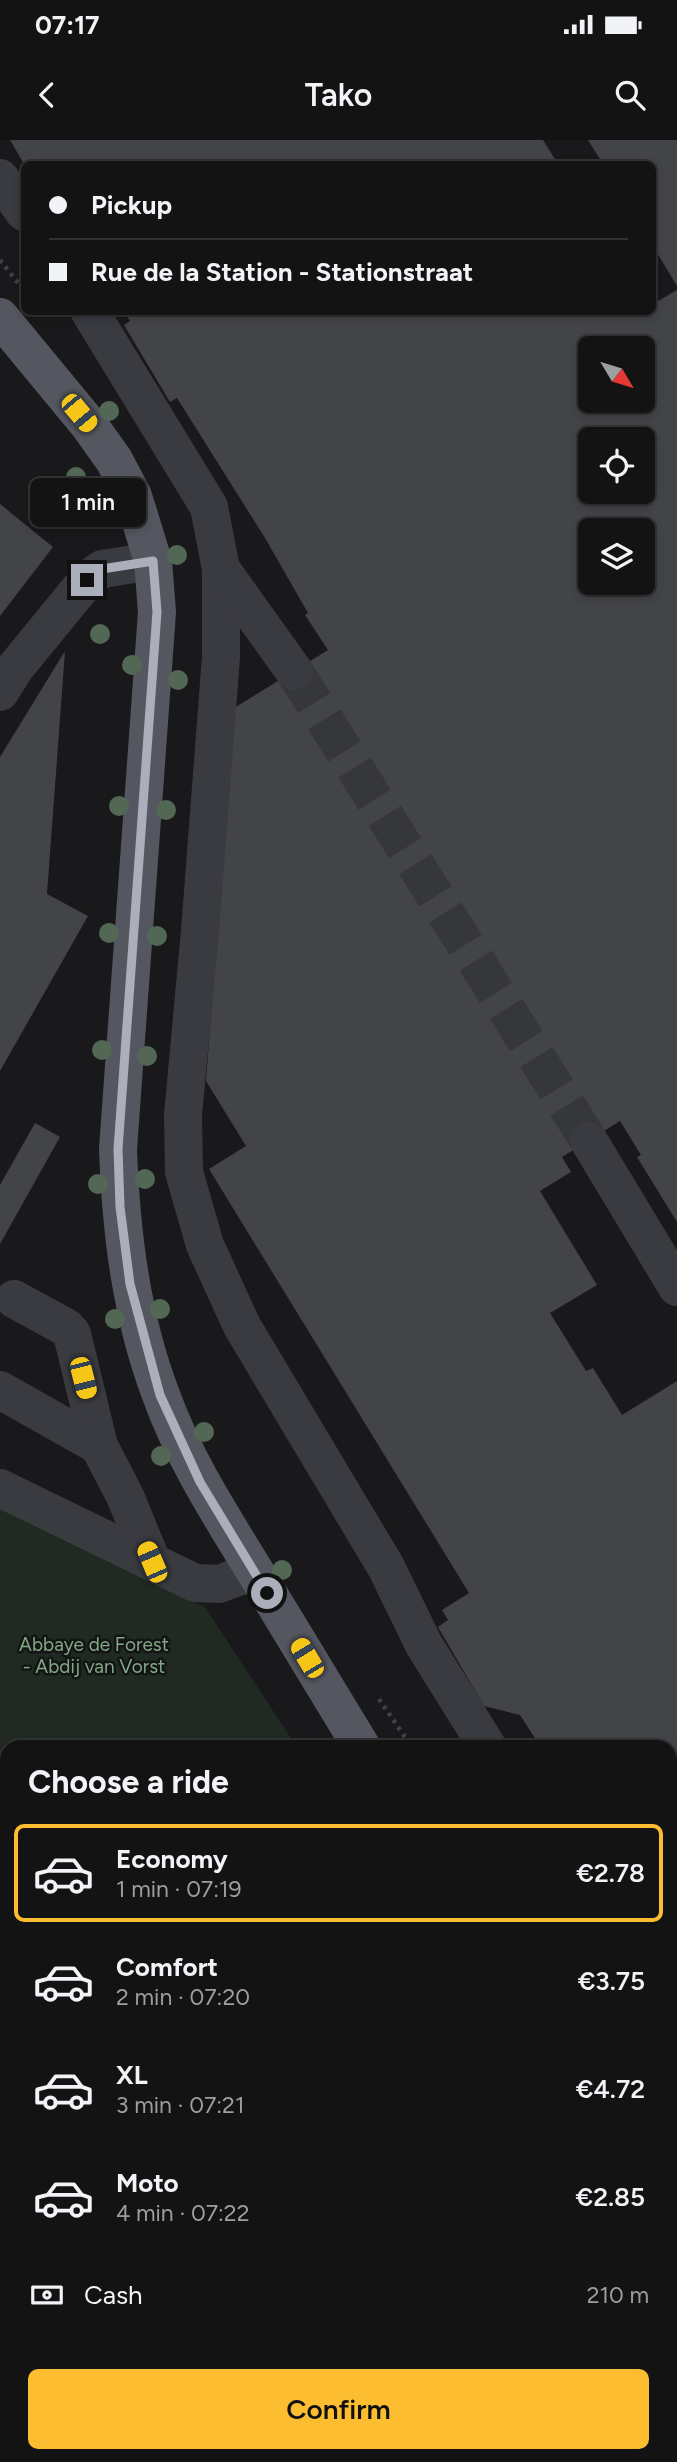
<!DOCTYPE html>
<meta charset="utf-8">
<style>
:root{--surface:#131314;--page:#202022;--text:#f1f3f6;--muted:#9d9ea0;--line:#323234;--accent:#fdbd30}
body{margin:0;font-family:Figtree,sans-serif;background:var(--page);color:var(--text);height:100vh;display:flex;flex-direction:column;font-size:26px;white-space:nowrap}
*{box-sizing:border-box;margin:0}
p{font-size:23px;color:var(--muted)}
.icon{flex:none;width:38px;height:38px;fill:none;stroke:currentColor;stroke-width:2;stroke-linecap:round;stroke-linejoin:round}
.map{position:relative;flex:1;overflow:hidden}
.panel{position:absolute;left:0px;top:1600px;width:677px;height:723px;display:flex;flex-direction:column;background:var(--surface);border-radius:21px 21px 0 0;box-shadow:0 4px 10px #0003,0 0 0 2px var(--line)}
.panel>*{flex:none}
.banner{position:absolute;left:21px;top:21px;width:635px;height:154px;border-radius:10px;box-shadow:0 4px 10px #0003,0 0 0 2px var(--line);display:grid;align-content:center;height:154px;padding:0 28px;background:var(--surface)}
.needle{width:46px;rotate:128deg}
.tools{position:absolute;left:578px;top:196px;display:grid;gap:14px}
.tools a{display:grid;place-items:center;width:77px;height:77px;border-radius:10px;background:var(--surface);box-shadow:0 4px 10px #0003,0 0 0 2px var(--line);font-size:35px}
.end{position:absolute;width:32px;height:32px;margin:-16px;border:9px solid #abafbc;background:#111;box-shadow:0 0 0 4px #111}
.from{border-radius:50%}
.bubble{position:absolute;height:49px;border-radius:10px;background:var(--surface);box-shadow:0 4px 10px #0003,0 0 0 2px var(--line);font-size:23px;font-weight:600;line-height:49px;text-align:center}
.car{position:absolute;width:21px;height:42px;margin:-21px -10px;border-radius:9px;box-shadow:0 0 5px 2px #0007;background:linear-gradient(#f5c518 24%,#345 0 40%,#f5c518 0 76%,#345 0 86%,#f5c518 0)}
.banner b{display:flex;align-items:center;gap:24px;height:66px;font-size:26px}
.banner b+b{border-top:2px solid var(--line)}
.banner i{width:18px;height:18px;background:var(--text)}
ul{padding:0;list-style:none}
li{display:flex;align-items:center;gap:21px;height:98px;margin:0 14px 10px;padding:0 14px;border:4px solid transparent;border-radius:10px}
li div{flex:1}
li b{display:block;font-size:26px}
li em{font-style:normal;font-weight:600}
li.current{border-color:var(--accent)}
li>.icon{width:63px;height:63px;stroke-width:1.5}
h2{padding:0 28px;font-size:32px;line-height:84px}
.pay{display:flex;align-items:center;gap:18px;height:77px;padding:0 28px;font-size:26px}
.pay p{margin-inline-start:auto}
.primary-button{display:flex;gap:14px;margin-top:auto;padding:14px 28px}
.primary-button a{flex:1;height:80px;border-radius:10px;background:var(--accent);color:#111;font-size:28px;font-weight:600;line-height:80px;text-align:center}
.status{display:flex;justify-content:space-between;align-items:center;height:49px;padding:0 35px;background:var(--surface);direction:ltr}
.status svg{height:19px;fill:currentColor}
header{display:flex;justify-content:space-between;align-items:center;height:91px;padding:0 28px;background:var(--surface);font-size:32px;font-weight:600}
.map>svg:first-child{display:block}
.green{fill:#202a22}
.building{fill:#434448;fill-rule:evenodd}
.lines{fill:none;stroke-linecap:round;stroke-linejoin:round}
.minor-tunnel{stroke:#36373b;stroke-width:38;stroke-dasharray:38 19;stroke-linecap:butt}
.path{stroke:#404248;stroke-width:4.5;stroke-dasharray:3.5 5;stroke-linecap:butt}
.minor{stroke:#3a3b41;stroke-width:38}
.major{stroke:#555760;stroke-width:38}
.tree{fill:#526855}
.route{stroke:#abafbc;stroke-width:9}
.labels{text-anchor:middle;stroke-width:5;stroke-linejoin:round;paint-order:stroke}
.park-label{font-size:19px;fill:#81a884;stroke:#141416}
</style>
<div class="status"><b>07:17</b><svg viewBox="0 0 49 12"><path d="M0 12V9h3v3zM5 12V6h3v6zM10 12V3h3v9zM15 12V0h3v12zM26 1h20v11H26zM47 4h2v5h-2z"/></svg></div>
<header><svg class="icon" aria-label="back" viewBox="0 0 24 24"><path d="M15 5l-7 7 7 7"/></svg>Tako<svg class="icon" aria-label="search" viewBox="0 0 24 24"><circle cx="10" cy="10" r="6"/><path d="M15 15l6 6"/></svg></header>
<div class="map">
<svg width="677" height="2322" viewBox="0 0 677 2322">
<rect width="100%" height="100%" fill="#19191b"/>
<g class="green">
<path d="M0 1365 205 1467 296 1606H7V1672L0 1669Z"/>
<path d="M0 1850 7 1854V2315H416L413 2322H0Z"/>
</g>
<g class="building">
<path d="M10 0H543L558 24H24Z"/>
<path d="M588 0H677V146L653 106V24H603Z"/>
<path d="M677 150V1082L637 1017 641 1015 620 981 562 1017 571 1032 540 1051 597 1145 550 1173 586 1231 593 1228 622 1275 677 1241V1875L670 1864V1606H540L520 1575 484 1566 438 1487 448 1480 442 1470 469 1453 209 1029 246 1006 206 941 234 568 328 510 305 475 308 473 265 398 177 258 170 262 124 185 130 181 124 172H653V164ZM590 208H642V261H590ZM590 299H642V352H590ZM590 390H642V443H590Z"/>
<path d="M0 364 53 407 0 476Z"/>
<path d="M65 511 47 754 88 776 0 931V617Z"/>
<path d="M35 983 60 997 0 1104V1045Z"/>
<path d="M0 1668 7 1672V1738L0 1752Z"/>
<path d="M0 1770 7 1773V1853L0 1850Z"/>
<path d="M486 2315H628L642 2322H483Z"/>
</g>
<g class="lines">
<path class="minor-tunnel" d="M294 531 589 1001"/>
<g class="path">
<path d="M0 120 19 144"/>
<path d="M379 1559 411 1606"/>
<path d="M0 1649 7 1650"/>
<path d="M0 1901 7 1905"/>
<path d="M670 2040 677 2051"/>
<path d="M670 2164 677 2177"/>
<path d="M0 2228 7 2231"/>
<path d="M181 2315 194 2322"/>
</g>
<g class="minor">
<path d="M0 38 24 72"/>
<path d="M90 172 209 367 221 429V517L200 791 183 975 184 1032 205 1105 242 1186 386 1427 424 1505 487 1606"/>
<path d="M221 429 294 531"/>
<path d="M0 552 15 528 87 440 102 429 153 421"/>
<path d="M589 1001 677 1147"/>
<path d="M14 1159 67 1188 72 1194 99 1306"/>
<path d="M0 1250 99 1306 125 1356 152 1422"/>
<path d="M0 1348 195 1443 219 1444 254 1431"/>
<path d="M670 1901 677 1912"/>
<path d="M445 2322 449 2315"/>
</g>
<g class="major">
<path d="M0 177 89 285 114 320 133 356 153 421 157 472 118 1009C121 1092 131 1176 161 1255 184 1319 221 1376 256 1433 291 1491 326 1549 361 1606"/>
<path d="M670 2109 677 2120"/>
</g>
</g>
<g class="tree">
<circle cx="109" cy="271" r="10"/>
<circle cx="76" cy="337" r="10"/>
<circle cx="177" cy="415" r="10"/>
<circle cx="100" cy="494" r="10"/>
<circle cx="132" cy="525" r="10"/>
<circle cx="178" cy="540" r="10"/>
<circle cx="119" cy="666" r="10"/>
<circle cx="166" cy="670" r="10"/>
<circle cx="109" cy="793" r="10"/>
<circle cx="157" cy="796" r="10"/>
<circle cx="102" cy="910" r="10"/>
<circle cx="147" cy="916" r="10"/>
<circle cx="145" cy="1039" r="10"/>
<circle cx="98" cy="1044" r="10"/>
<circle cx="160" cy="1169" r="10"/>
<circle cx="115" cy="1179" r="10"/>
<circle cx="204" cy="1292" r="10"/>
<circle cx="161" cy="1316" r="10"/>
<circle cx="282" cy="1430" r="10"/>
</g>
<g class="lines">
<path class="route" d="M87 440 102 429 153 421 157 472 118 1009 120 1067 130 1144 160 1255 200 1342 267 1453"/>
</g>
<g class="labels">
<g class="park-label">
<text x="94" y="1511">Abbaye de Forest<tspan x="94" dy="22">- Abdij van Vorst</tspan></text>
</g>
</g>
</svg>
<div class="tools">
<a><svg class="needle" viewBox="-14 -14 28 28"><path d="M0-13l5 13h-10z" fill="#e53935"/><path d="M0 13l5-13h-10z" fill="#9d9ea0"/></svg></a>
<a><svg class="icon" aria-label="locate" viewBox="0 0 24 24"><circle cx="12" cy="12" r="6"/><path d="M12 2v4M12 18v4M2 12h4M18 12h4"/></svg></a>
<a><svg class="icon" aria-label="layers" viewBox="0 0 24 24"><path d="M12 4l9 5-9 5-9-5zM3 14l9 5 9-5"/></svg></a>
</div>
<i class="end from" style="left:267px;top:1453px"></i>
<i class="end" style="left:87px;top:440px"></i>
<div class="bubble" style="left:30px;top:338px;width:116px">1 min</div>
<i class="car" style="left:79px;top:273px;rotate:140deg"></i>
<i class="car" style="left:83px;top:1238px;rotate:166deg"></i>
<i class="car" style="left:152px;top:1422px;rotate:337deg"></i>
<i class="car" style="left:307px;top:1518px;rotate:329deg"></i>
<div class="banner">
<b><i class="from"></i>Pickup</b>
<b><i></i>Rue de la Station - Stationstraat</b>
</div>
<section class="panel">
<h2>Choose a ride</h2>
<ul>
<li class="current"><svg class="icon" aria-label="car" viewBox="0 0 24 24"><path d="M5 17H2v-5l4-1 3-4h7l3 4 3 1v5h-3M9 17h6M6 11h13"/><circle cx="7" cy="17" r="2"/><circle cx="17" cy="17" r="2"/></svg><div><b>Economy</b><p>1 min · 07:19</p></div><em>€2.78</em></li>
<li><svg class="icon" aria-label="car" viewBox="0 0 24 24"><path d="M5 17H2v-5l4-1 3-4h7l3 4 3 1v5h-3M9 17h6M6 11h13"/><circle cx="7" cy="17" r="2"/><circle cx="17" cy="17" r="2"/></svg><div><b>Comfort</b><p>2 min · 07:20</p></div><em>€3.75</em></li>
<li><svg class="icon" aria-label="car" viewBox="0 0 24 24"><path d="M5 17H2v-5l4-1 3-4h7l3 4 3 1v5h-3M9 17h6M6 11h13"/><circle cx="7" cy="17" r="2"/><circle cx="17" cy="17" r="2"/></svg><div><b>XL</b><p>3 min · 07:21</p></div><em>€4.72</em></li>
<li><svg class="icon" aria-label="car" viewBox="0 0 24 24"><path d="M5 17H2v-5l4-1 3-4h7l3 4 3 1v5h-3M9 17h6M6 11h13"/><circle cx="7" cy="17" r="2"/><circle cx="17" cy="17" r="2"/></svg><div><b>Moto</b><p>4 min · 07:22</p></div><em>€2.85</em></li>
</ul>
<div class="pay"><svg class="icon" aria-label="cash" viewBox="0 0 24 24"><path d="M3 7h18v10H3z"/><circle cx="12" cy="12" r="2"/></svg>Cash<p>210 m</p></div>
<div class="primary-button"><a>Confirm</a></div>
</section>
</div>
